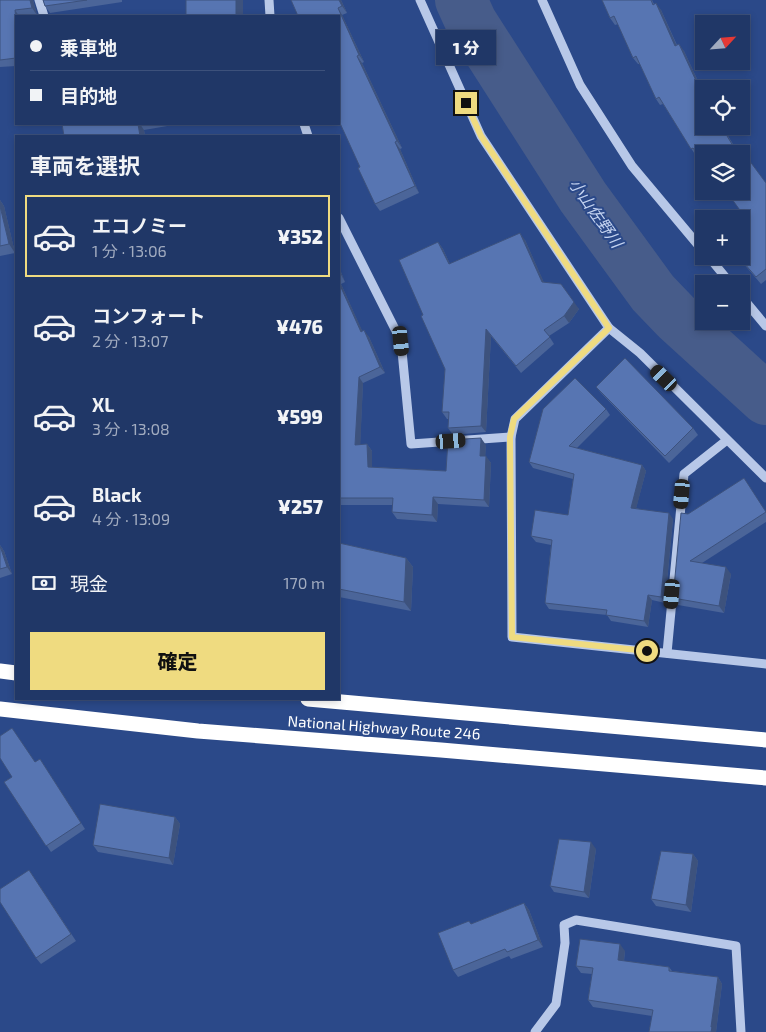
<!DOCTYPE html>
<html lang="ja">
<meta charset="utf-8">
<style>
:root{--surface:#203767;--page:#283f6d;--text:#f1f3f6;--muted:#a2acc0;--line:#3d517b;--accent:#efdb80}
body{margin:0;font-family:"Exo 2","Noto Sans JP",sans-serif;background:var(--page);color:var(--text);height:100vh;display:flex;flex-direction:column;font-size:19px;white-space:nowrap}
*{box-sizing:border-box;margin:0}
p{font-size:16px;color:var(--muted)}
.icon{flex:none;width:28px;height:28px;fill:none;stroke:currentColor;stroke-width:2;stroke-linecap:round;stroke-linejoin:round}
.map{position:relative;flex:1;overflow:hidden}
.drawer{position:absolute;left:15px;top:135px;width:325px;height:565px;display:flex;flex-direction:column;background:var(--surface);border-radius:0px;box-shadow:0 2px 8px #0003,0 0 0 1px var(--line)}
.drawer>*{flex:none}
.top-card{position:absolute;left:15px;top:15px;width:325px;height:110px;border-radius:0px;box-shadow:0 2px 8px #0003,0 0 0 1px var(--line);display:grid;align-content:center;height:110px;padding:0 15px;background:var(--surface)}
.needle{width:32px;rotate:64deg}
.controls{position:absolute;left:695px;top:15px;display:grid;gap:10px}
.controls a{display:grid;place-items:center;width:55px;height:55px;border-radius:0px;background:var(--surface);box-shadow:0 2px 8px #0003,0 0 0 1px var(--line);font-size:25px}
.end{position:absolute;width:22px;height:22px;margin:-11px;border:6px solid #efdb80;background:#111;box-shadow:0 0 0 2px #111}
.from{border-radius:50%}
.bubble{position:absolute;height:35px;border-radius:0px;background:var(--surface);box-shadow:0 2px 8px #0003,0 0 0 1px var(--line);font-size:16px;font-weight:800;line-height:35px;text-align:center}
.car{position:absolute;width:15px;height:30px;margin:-15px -8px;border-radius:6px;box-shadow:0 0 4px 1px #0007;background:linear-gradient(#222 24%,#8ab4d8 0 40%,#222 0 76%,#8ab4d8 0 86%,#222 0)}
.top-card b{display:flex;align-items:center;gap:18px;height:48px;font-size:19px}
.top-card b+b{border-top:1px solid var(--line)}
.top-card i{width:12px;height:12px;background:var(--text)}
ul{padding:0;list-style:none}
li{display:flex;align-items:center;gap:15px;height:82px;margin:0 10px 8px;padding:0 5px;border:2px solid transparent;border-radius:0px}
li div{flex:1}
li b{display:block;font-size:19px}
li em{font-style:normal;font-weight:800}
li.active{border-color:var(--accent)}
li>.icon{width:45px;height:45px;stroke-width:1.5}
h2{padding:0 15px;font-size:22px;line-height:60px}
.pay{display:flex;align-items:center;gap:12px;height:55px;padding:0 15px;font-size:19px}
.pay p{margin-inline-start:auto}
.button{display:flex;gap:10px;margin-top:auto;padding:10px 15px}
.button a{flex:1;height:58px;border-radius:0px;background:var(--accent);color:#111;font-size:20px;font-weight:800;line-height:58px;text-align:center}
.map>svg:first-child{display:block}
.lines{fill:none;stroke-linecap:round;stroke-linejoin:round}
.river{stroke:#475c8a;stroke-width:52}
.minor{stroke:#b8c8e8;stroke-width:9}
.highway{stroke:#fff;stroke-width:15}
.wall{fill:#4b6599}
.shaded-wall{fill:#3d527d}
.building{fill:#5775b2;stroke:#3d527d}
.route{stroke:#efdb80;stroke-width:6}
.labels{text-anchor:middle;stroke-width:4;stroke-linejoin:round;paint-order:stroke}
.street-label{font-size:15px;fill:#fff;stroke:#2b4989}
.water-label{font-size:16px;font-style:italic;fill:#c4d3f0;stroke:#2b4989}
</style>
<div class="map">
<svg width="766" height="1032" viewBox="0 0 766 1032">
<rect width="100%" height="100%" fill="#2b4989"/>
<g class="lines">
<path class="river" d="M461 0 471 22 583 197 653 293 677 318 766 399"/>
<g class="minor">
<path d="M39 0 44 16"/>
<path d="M269 0 270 16"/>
<path d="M420 0 481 136 609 328 640 353 766 478"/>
<path d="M542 0 580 85 632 166 704 252"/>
<path d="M304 124 308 136"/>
<path d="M339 218 401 341 411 444 511 437"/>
<path d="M708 256 731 284"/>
<path d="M741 296 766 326"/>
<path d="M609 328 515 419 511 437 512 637 766 664"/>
<path d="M667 653 684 474 727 440"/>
<path d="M535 1032 556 1004 565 943 564 925 576 920 736 946 741 1032"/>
</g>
<g class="highway">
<path d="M0 671 16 673"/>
<path d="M308 699 766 740"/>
<path d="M0 709 198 731 441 750 766 778"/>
</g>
</g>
<g class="wall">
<path d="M0 0H33L37 15 28 16H16V66L0 67Z"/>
<path d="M43 0H122V2L50 13 45 6Z"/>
<path d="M291 0H341L347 13 342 15 364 62 362 63 402 148 400 149 419 193 380 211 375 204 360 167 339 16Z"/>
<path d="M602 0H652L654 4 661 10 677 45 684 51 704 94V126H722L739 154H704L698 155 696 156 663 104 660 105 656 99 640 64H638L633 58 618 24 615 25 610 18Z"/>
<path d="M62 124H179L144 130 145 136H64Z"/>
<path d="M741 158 766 183V280L761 284 737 256H741L750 224 741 191Z"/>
<path d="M0 200 4 206 15 253 0 256Z"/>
<path d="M525 240 544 283 579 309 569 323 549 336 554 344 521 373 491 336 486 432 453 435 448 428 449 419H447L442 412 445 369 423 315 438 242 443 249 450 264Z"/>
<path d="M339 267 345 282 341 284 362 331 369 337 385 373 363 383 360 445 367 444 372 451V467L446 471 486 445 485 456 491 463 489 507 438 504 437 522 397 519 392 512 393 505H339V391H340L339 389Z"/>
<path d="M596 387 693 428 698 435 669 463 601 393Z"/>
<path d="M606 409 610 415 577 448 642 465 646 471 636 508 673 519 665 603 652 600 648 627 611 621 607 615 549 609 545 603 551 545 536 542 531 536 568 515 573 479 533 468 529 462Z"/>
<path d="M766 511V522L702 563 731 574 724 613 678 605 673 598 688 514Z"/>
<path d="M339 543 406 558 413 567 411 611 339 597Z"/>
<path d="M0 545 4 551 12 574 0 578Z"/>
<path d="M40 759 85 829 51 852 4 782Z"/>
<path d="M175 817 180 824 173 865 98 852 93 845Z"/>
<path d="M596 849 589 898 554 892 550 886Z"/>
<path d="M693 854 698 861 691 912 656 906 651 899Z"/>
<path d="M29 870 76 941 41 964 36 958Z"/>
<path d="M524 903 529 910 543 947 511 959 509 956 458 977 453 970 471 924Z"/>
<path d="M625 951 624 961 669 967 672 971 718 977 722 984 716 1032H649L652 1016 593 1007 588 1000 592 974 581 973 576 966Z"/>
</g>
<g class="shaded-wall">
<path d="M30 0H33L37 15 32 8Z"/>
<rect x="236" y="0" width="7" height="16"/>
<path d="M339 0H341L347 13 342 6Z"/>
<path d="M656 3 661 10 680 53 675 46Z"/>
<path d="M338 8 342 15 364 62 359 55Z"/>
<path d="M15 10 19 16H16V22Z"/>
<path d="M679 44 684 51 704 94V98Z"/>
<path d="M357 56 362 63 402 148 397 141Z"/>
<path d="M138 124H140L144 130 145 136H140Z"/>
<path d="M395 142 400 149 419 193 415 186Z"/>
<path d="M0 200 4 206 15 253 9 244 0 206Z"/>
<path d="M520 233 525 240 547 289 542 282Z"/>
<path d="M438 242 443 249 453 271 449 264Z"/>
<path d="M339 267 345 282 339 271Z"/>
<path d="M339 281 341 284 366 339 361 332 339 283Z"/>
<path d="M574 302 579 309 569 323 564 316Z"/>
<path d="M486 329 491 336 486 432 481 426Z"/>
<path d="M364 330 369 337 385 373 380 367Z"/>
<path d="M359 377 363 383 360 452 355 445Z"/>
<path d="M481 438 486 445 485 463 480 456Z"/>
<path d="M367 444 372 451V474L368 467Z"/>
<path d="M486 456 491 463 489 507 484 500Z"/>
<path d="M642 465 646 471 635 513 631 508Z"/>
<path d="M433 497 438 504 437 522 432 515Z"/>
<path d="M669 513 673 519 665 603 661 597Z"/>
<path d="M0 545 4 551 12 574 7 567Z"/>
<path d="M406 558 413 567 411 611 404 602Z"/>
<path d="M726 567 731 574 724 613 719 606Z"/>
<path d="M648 595 652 600 648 627 644 621Z"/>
<path d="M175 817 180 824 173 865 169 858Z"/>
<path d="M591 842 596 849 589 898 584 892Z"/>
<path d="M693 854 698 861 691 912 686 905Z"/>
<path d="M524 903 529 910 543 947 538 940Z"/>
<path d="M620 944 625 951 623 967 618 960Z"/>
<path d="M718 977 722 984 716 1032H711V1027Z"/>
</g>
<g class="building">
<path d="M0 0H30L32 8 15 10 16 22V58L0 60Z"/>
<path d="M43 0H87L45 6Z"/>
<rect x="186" y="0" width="50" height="16"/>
<path d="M291 0H339L342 6 338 8 359 55 357 56 397 141 395 142 415 186 375 204 358 168 360 167 339 121V16H298Z"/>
<path d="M602 0H651L653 5 656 3 675 46 679 44 704 98V126H721L738 154H704V162L693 148 691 149 659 97 656 99 636 56 633 58 614 16 610 18Z"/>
<path d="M62 124H138L140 136H64Z"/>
<path d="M746 156 766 183V269L756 277 738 256H741V231L750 224 726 191H741V159L742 160Z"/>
<path d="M0 206 9 244 0 246Z"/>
<path d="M520 233 542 282 561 284 574 302 564 316 544 330 550 337 516 366 486 329 481 426 448 428 449 412H442L445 369 421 316 423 315 399 260 438 242 449 264Z"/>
<path d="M339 283 361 332 364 330 380 367 359 377 355 445 367 444 368 467 446 471 448 440 481 438 480 456H486L484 500 433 497 432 515 392 512 393 498H339V391H340L339 389Z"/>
<path d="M625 358 693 428 665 456 596 387Z"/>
<path d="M575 378 606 409 569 446 642 465 631 508 669 513 661 597 648 595 644 621 606 615 607 610 545 603 552 540 531 536 535 510 568 515 574 474 529 462 543 409Z"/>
<path d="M744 478 766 512 690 561 726 567 719 606 673 598 681 513 688 514Z"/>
<path d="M339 543 406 558 404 602 339 589Z"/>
<path d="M0 546 7 567 0 569Z"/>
<path d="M12 728 35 762 40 759 81 823 46 846 4 782 12 777 0 758V736Z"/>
<path d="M100 804 175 817 169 858 93 845Z"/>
<path d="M559 839 591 842 584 892 550 886Z"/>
<path d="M661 851 693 854 686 905 651 899Z"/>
<path d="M29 870 71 934 36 958 0 902V889Z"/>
<path d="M524 903 538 940 507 952 505 949 453 970 438 933 469 921 471 924Z"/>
<path d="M580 939 620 944 618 960 669 967V971L718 977 711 1027H712L711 1032H649L653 1010 588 1000 593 968 576 966Z"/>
</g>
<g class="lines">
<path class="route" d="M466 103 481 136 609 328 514 419 510 437 512 637 647 651"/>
</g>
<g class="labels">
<g class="street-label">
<text transform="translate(384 728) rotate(4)" y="5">National Highway Route 246</text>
</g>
<g class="water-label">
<text transform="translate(596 213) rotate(55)" y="6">小山佐野川</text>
</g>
</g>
</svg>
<div class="controls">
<a><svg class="needle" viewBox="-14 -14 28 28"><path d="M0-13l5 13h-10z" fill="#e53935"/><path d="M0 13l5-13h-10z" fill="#a2acc0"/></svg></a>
<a><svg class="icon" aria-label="locate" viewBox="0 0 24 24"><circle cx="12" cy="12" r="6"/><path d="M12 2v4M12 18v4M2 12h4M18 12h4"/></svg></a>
<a><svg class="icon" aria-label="layers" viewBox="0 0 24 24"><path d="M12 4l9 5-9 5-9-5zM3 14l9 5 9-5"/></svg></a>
<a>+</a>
<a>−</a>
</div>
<i class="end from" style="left:647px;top:651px"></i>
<i class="end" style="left:466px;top:103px"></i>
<div class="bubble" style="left:436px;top:30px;width:60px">1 分</div>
<i class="car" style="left:401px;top:341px;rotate:174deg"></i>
<i class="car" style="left:664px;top:378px;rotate:314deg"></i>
<i class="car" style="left:451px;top:441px;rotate:86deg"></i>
<i class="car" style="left:682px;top:494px;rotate:185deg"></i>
<i class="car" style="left:672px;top:594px;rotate:185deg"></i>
<div class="top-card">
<b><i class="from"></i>乗車地</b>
<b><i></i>目的地</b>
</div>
<section class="drawer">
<h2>車両を選択</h2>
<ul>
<li class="active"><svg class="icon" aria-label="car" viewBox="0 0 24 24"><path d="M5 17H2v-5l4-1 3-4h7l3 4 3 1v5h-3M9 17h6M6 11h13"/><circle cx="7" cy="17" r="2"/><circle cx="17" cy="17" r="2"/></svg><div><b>エコノミー</b><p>1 分 · 13:06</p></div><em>¥352</em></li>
<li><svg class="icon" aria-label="car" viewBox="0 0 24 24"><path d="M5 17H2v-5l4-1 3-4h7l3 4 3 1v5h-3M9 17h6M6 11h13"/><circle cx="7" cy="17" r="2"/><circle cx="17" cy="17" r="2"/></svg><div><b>コンフォート</b><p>2 分 · 13:07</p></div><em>¥476</em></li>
<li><svg class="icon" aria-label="car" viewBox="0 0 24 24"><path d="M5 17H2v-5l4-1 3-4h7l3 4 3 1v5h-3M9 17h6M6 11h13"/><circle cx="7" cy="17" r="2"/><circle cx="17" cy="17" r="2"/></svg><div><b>XL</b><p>3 分 · 13:08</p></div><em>¥599</em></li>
<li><svg class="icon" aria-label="car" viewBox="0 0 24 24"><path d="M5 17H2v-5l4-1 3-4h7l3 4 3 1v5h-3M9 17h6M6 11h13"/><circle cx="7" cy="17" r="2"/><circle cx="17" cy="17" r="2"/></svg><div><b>Black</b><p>4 分 · 13:09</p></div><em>¥257</em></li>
</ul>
<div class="pay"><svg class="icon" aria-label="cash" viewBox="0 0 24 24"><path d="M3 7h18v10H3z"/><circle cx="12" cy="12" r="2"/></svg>現金<p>170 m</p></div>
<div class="button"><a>確定</a></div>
</section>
</div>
